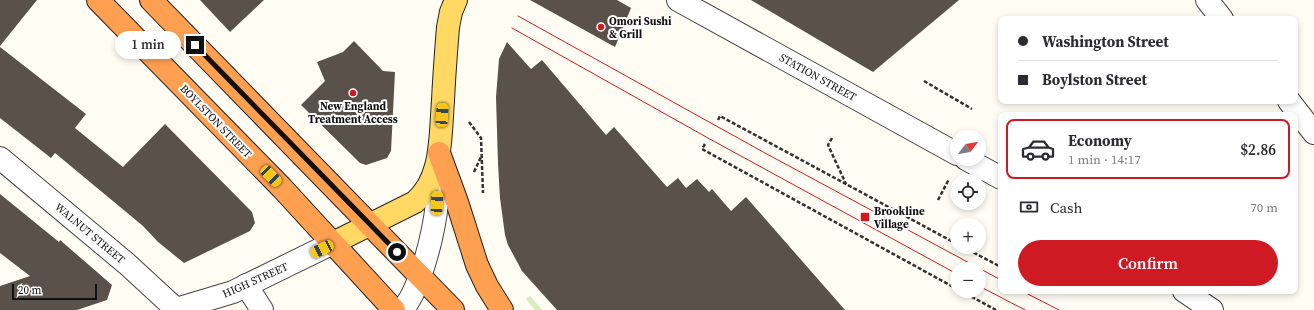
<!DOCTYPE html>
<meta charset="utf-8">
<style>
:root{--surface:#fff;--page:#f2f2f3;--text:#2b2b33;--muted:#7c7c81;--line:#e1e1e2;--accent:#cf1a23}
body{margin:0;font-family:"Source Serif 4",serif;background:var(--page);color:var(--text);height:100vh;display:flex;flex-direction:column;font-size:15px;white-space:nowrap}
*{box-sizing:border-box;margin:0}
p{font-size:13px;color:var(--muted)}
.icon{flex:none;width:22px;height:22px;fill:none;stroke:currentColor;stroke-width:2;stroke-linecap:round;stroke-linejoin:round}
.map{position:relative;flex:1;overflow:hidden}
.panel{position:absolute;left:998px;top:112px;width:300px;height:182px;display:flex;flex-direction:column;background:var(--surface);border-radius:8px;box-shadow:0 2px 6px #0003}
.panel>*{flex:none}
.hud{position:absolute;left:998px;top:16px;width:300px;height:88px;border-radius:8px;box-shadow:0 2px 6px #0003;display:grid;align-content:center;height:88px;padding:0 20px;background:var(--surface)}
.needle{width:26px;rotate:59deg}
.fabs{position:absolute;left:950px;top:130px;display:grid;gap:8px}
.fabs a{display:grid;place-items:center;width:36px;height:36px;border-radius:50%;background:var(--surface);box-shadow:0 2px 6px #0003;font-size:20px}
.scale{position:absolute;left:12px;bottom:10px;width:85px;box-sizing:border-box;padding-left:4px;border:2px solid #101010;border-top:0;font-size:11px;line-height:14px;white-space:nowrap;color:#101010;-webkit-text-stroke:3px #fff;paint-order:stroke}
.end{position:absolute;width:18px;height:18px;margin:-9px;border:5px solid #101010;background:#fff;box-shadow:0 0 0 2px #fff}
.from{border-radius:50%}
.bubble{position:absolute;height:28px;border-radius:14px;background:var(--surface);box-shadow:0 2px 6px #0003;font-size:13px;font-weight:600;line-height:28px;text-align:center}
.car{position:absolute;width:12px;height:24px;margin:-12px -6px;border-radius:5px;box-shadow:0 0 3px 1px #0007;background:linear-gradient(#f5c518 24%,#345 0 40%,#f5c518 0 76%,#345 0 86%,#f5c518 0)}
.hud b{display:flex;align-items:center;gap:14px;height:38px;font-size:15px}
.hud b+b{border-top:1px solid var(--line)}
.hud i{width:10px;height:10px;background:var(--text)}
ul{padding:7px 0 0;list-style:none}
li{display:flex;align-items:center;gap:12px;height:60px;margin:0 8px 6px;padding:0 12px;border:2px solid var(--line);border-radius:8px}
li div{flex:1}
li b{display:block;font-size:15px}
li em{font-style:normal;font-weight:600}
li.active{border-color:var(--accent)}
li>.icon{width:36px;height:36px;stroke-width:1.5}
.pay{display:flex;align-items:center;gap:10px;height:44px;padding:0 20px;font-size:15px}
.pay p{margin-inline-start:auto}
.action{display:flex;gap:8px;margin-top:auto;padding:8px 20px}
.action a{flex:1;height:46px;border-radius:24px;background:var(--accent);color:#fff;font-size:16px;font-weight:600;line-height:46px;text-align:center}
.map>svg:first-child{display:block}
.green{fill:#d4eeb8}
.building{fill:#5a514b}
.lines{fill:none;stroke-linecap:round;stroke-linejoin:round}
.minor-casing{stroke:#434343;stroke-width:24}
.major-casing{stroke:#212121;stroke-width:24}
.highway-casing{stroke:#212121;stroke-width:24}
.path{stroke:#323232;stroke-width:2.5;stroke-dasharray:4 2;stroke-linecap:butt}
.minor{stroke:#fff;stroke-width:22}
.major{stroke:#ffd963;stroke-width:22}
.highway{stroke:#ffa051;stroke-width:22}
.tram{stroke:#cf1a23;stroke-width:1}
.route{stroke:#101010;stroke-width:5}
.poi-dot{fill:#cf1a23;stroke:#fff;stroke-width:1.5}
.labels{text-anchor:middle;stroke-width:4;stroke-linejoin:round;paint-order:stroke}
.poi-label{font-size:11px;font-weight:bold;fill:#101010;stroke:#fff;text-anchor:start}
.street-label{font-size:11px;fill:#101010;stroke:#fff}
</style>
<div class="map">
<svg width="1314" height="310" viewBox="0 0 1314 310">
<rect width="100%" height="100%" fill="#fffdf3"/>
<path class="green" d="M530 296 542 310H535L526 299Z"/>
<g class="building">
<path d="M0 0H37L0 46Z"/>
<path d="M200 0H264L230 32Z"/>
<path d="M530 0H617L631 8 615 47Z"/>
<path d="M751 0H959L873 72Z"/>
<path d="M354 41 383 71 395 72 391 151 387 158 366 165 360 163 301 105 325 81 317 62 343 52Z"/>
<path d="M507 42 531 69 542 60 606 135 614 127 667 187 678 178 686 188 697 179 709 192 712 189 731 211 746 197 845 310H557L522 271 508 245 505 235 500 198 498 164 496 97 499 59Z"/>
<path d="M0 47 86 114 75 128 123 167 165 124 252 212 255 223 250 231 184 263 158 242 143 226 55 153 51 158 0 118Z"/>
<path d="M0 194 59 242 60 240 112 285 107 300 77 310H0V286L30 276 0 253Z"/>
</g>
<g class="lines">
<g class="minor-casing">
<g id="minor">
<path d="M678 0 957 154"/>
<path d="M1207 0 1222 19"/>
<path d="M1289 101 1314 133"/>
<path d="M0 158 127 264 177 310"/>
<path d="M966 159 1001 178"/>
<path d="M246 285 262 310"/>
<path d="M1184 291 1212 310"/>
<path d="M173 310 233 292 333 243"/>
<path d="M402 310C421 289 434 232 437 203 438 189 438 175 439 161"/>
</g>
</g>
<g class="major-casing">
<path id="major" d="M333 243 415 202C443 178 440 136 443 101 444 77 446 52 448 27L451 12 456 0"/>
</g>
<g class="highway-casing">
<g id="highway">
<path d="M98 0 282 188 394 310"/>
<path d="M151 0 453 310"/>
<path d="M439 153 457 202 477 265 487 286 502 310"/>
</g>
</g>
<g class="path">
<path d="M924 81 972 109"/>
<path d="M718 120 720 116 957 244"/>
<path d="M469 122 481 138 483 193"/>
<path d="M832 138 828 145 846 184"/>
<path d="M705 144 702 149 957 289"/>
<path d="M474 172 481 157"/>
<path d="M938 200 949 179"/>
<path d="M963 247 1001 267"/>
<path d="M961 291 996 310"/>
</g>
<use href="#minor" class="minor"/>
<use href="#major" class="major"/>
<use href="#highway" class="highway"/>
<g class="tram">
<path d="M518 16 765 153 1001 280"/>
<path d="M512 28 708 138 957 274"/>
<path d="M979 286 1025 310"/>
<path d="M1022 291 1059 310"/>
</g>
</g>
<g class="lines">
<path class="route" d="M195 45 397 252"/>
</g>
<g class="poi-dot">
<circle cx="601" cy="27" r="4"/>
<circle cx="353" cy="93" r="4"/>
<rect x="860" y="212" width="10" height="10" rx="2"/>
</g>
<g class="labels">
<g class="poi-label">
<text x="609" y="25">Omori Sushi<tspan x="609" dy="13">&amp; Grill</tspan></text>
<text x="353" y="110" text-anchor="middle">New England<tspan x="353" dy="13">Treatment Access</tspan></text>
<text x="874" y="215">Brookline<tspan x="874" dy="13">Village</tspan></text>
</g>
<g class="street-label">
<text transform="translate(818 77) rotate(29)" y="4">STATION STREET</text>
<text transform="translate(216 121) rotate(46)" y="4">BOYLSTON STREET</text>
<text transform="translate(90 233) rotate(40)" y="4">WALNUT STREET</text>
<text transform="translate(255 280) rotate(-24)" y="4">HIGH STREET</text>
</g>
</g>
</svg>
<div class="fabs">
<a><svg class="needle" viewBox="-14 -14 28 28"><path d="M0-13l5 13h-10z" fill="#e53935"/><path d="M0 13l5-13h-10z" fill="#7c7c81"/></svg></a>
<a><svg class="icon" aria-label="locate" viewBox="0 0 24 24"><circle cx="12" cy="12" r="6"/><path d="M12 2v4M12 18v4M2 12h4M18 12h4"/></svg></a>
<a>+</a>
<a>−</a>
</div>
<div class="scale">20 m</div>
<i class="end from" style="left:397px;top:252px"></i>
<i class="end" style="left:195px;top:45px"></i>
<div class="bubble" style="left:115px;top:31px;width:66px">1 min</div>
<i class="car" style="left:442px;top:115px;rotate:4deg"></i>
<i class="car" style="left:271px;top:176px;rotate:136deg"></i>
<i class="car" style="left:437px;top:203px;rotate:3deg"></i>
<i class="car" style="left:322px;top:249px;rotate:244deg"></i>
<div class="hud">
<b><i class="from"></i>Washington Street</b>
<b><i></i>Boylston Street</b>
</div>
<section class="panel">
<ul>
<li class="active"><svg class="icon" aria-label="car" viewBox="0 0 24 24"><path d="M5 17H2v-5l4-1 3-4h7l3 4 3 1v5h-3M9 17h6M6 11h13"/><circle cx="7" cy="17" r="2"/><circle cx="17" cy="17" r="2"/></svg><div><b>Economy</b><p>1 min · 14:17</p></div><em>$2.86</em></li>
</ul>
<div class="pay"><svg class="icon" aria-label="cash" viewBox="0 0 24 24"><path d="M3 7h18v10H3z"/><circle cx="12" cy="12" r="2"/></svg>Cash<p>70 m</p></div>
<div class="action"><a>Confirm</a></div>
</section>
</div>
